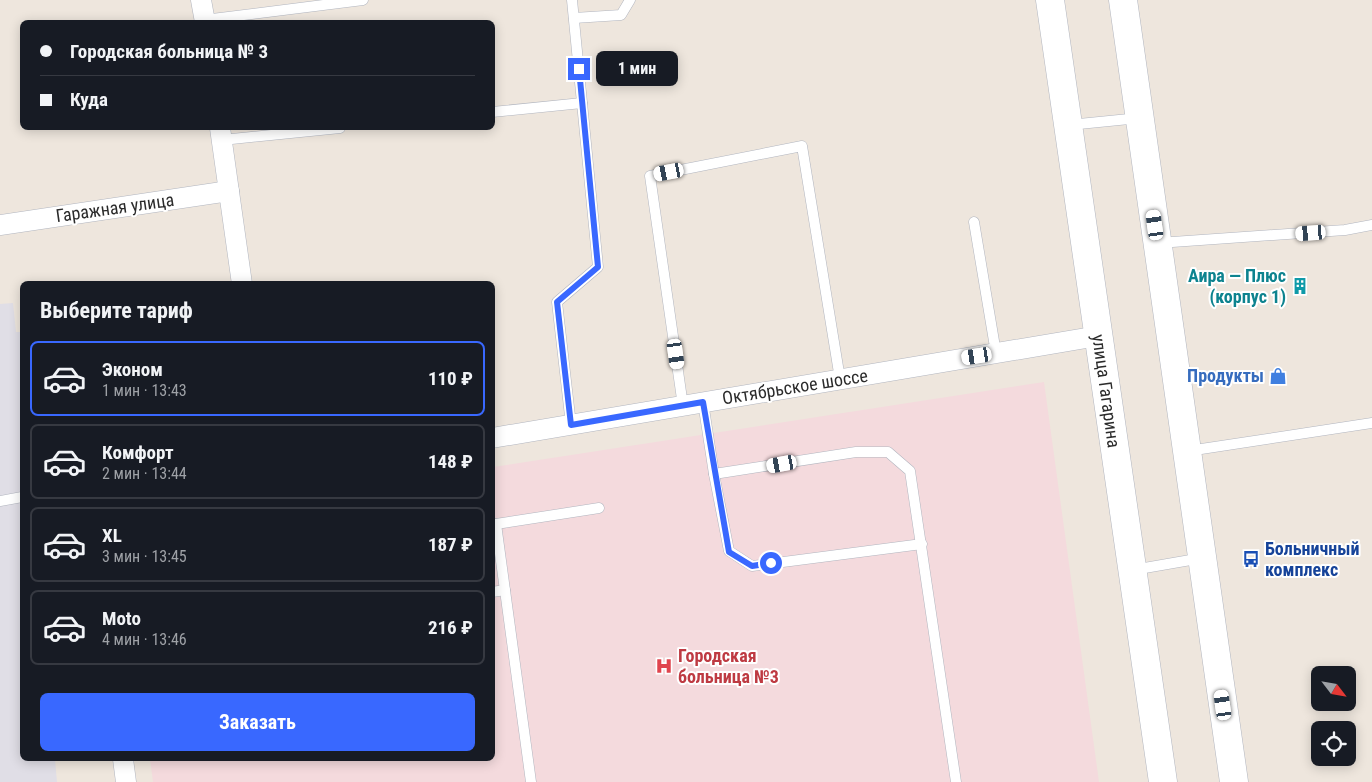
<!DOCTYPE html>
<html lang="ru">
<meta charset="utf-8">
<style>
:root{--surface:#171b24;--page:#242831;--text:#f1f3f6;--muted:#9ea1a6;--line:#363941;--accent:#3968ff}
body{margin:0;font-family:"Roboto Condensed",sans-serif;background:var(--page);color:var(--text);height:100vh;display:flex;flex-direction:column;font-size:19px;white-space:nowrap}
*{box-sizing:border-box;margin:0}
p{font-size:16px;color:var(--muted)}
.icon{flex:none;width:28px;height:28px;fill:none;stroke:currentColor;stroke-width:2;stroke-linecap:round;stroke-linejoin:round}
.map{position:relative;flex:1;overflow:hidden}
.panel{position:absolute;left:20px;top:281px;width:475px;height:480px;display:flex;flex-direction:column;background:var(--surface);border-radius:8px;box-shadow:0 2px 12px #0003}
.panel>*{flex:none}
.top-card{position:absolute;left:20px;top:20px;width:475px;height:110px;border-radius:8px;box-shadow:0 2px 12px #0003;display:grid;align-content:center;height:110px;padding:0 20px;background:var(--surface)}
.needle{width:32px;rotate:121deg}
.fabs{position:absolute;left:1311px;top:666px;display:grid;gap:10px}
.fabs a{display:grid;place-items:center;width:45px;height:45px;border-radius:8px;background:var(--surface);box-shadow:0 2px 12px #0003;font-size:25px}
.end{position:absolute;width:22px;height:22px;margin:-11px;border:6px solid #3968ff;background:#fff;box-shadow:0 0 0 2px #fff}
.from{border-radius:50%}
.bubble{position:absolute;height:35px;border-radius:8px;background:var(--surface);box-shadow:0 2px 12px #0003;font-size:16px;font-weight:700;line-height:35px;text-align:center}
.car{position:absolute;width:15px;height:30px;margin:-15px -8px;border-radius:6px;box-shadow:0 0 4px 1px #0007;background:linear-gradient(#fff 24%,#345 0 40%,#fff 0 76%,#345 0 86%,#fff 0)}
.top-card b{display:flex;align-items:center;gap:18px;height:48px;font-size:19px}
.top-card b+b{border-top:1px solid var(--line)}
.top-card i{width:12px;height:12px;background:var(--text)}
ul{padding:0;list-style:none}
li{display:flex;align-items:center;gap:15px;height:75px;margin:0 10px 8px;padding:0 10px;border:2px solid var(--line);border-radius:8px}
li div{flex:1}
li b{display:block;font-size:19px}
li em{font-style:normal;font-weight:700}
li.current{border-color:var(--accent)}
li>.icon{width:45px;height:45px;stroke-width:1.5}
h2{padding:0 20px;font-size:22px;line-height:60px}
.action{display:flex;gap:10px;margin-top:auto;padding:10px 20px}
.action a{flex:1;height:58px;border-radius:8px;background:var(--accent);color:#fff;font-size:20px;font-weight:700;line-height:58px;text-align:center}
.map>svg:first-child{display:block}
.industrial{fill:#e0dee6}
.medical{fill:#f4dadd}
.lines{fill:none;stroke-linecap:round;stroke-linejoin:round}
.lane-casing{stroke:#b1b5bf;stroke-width:11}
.street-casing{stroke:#b1b5bf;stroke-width:21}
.secondary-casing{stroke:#b1b5bf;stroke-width:29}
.lane{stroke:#fff;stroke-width:10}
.street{stroke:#fff;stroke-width:20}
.secondary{stroke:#fff;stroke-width:28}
.route{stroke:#3968ff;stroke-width:6}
.labels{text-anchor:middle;stroke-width:4;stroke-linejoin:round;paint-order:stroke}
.street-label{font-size:18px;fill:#2b2b2b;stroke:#fff}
.culture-label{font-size:18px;font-weight:bold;fill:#0d838f;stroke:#fff;text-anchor:end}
.shop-label{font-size:18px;font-weight:bold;fill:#366cbe;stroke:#fff;text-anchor:end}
.transit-label{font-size:18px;font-weight:bold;fill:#164399;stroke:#fff;text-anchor:start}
.health-label{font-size:18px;font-weight:bold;fill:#be3a42;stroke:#fff;text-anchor:start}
</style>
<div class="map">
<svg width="1372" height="782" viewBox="0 0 1372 782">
<rect width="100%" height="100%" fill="#eee6dd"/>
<path class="industrial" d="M13 303 16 332H22V759H55L57 782H0V304Z"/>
<path class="medical" d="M1044 382 1099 782H153L150 759H492L493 467Z"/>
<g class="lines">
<g class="lane-casing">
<g id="lane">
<path d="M574 18 621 15 630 0"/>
<path d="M204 20 363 0"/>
<path d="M492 112 582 103"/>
<path d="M1069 125 1139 118"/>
<path d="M222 140 340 128"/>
<path d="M974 222 996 353"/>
<path d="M1158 243 1345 230 1372 225"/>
<path d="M703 402 714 474 856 452H888L910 471 956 782"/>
<path d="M683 406 650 176 802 146 840 379"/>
<path d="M571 425 557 302 598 267 572 0"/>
<path d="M1188 451 1372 423"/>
<path d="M714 474 729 551 752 566 922 544"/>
<path d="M0 501 22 497"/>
<path d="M492 524H496L531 782"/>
<path d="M496 524 599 508"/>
<path d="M1133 570 1202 558"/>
<path d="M492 592 505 590"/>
</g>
</g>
<g class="street-casing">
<g id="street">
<path d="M201 0 205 22"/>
<path d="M220 128 242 284"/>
<path d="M0 225 229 191"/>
<path d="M492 438 1098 336"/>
<path d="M123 759 126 782"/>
</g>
</g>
<g class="secondary-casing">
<g id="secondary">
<path d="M1050 0 1163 782"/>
<path d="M1123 0 1234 782"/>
</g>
</g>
<use href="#lane" class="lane"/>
<use href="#street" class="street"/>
<use href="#secondary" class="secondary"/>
</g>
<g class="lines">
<path class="route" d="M579 69 598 267 557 302 571 425 703 402 729 552 752 566 771 563"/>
</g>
<defs>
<g id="building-bare" transform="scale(1.35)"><path d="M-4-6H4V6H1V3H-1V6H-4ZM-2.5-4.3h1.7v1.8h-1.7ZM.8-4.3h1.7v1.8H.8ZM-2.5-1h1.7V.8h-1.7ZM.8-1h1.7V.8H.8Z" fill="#0f9aa8" stroke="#fff" stroke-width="2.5" paint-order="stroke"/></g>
<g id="shop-bare" transform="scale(1.35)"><path d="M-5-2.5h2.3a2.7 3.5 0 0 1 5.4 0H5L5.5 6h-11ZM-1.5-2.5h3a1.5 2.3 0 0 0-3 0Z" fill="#3f7fe0" stroke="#fff" stroke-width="2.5" paint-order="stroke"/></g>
<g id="bus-bare" transform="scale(1.35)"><path d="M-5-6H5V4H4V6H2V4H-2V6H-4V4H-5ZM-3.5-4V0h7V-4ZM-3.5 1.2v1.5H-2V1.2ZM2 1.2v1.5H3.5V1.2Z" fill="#1a4fb4" stroke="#fff" stroke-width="2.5" paint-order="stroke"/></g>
<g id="hospital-bare" transform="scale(1.35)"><path d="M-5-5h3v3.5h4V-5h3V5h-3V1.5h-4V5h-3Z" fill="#e0444e" stroke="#fff" stroke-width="2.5" paint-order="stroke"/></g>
</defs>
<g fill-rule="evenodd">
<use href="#building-bare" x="1300" y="286"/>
<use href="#shop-bare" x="1278" y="376"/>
<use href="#bus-bare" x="1251" y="559"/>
<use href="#hospital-bare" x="664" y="666"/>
</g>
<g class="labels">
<g class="street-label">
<text transform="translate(115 208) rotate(-8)" y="6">Гаражная улица</text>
<text transform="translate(795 387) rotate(-9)" y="6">Октябрьское шоссе</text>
<text transform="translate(1106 391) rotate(82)" y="6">улица Гагарина</text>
</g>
<g class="culture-label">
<text x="1286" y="282">Аира — Плюс<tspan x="1286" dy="21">(корпус 1)</tspan></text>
</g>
<g class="shop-label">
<text x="1264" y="382">Продукты</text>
</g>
<g class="transit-label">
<text x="1265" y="555">Больничный<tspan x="1265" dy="21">комплекс</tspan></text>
</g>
<g class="health-label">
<text x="678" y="662">Городская<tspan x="678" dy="21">больница №3</tspan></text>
</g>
</g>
</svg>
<div class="fabs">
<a><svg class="needle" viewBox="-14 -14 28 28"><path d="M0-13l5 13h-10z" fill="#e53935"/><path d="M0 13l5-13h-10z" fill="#9ea1a6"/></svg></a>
<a><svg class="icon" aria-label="locate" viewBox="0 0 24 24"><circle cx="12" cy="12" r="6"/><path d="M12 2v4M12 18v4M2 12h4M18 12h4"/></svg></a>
</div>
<i class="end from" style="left:771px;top:563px"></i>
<i class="end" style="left:579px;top:69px"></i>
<div class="bubble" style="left:596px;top:51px;width:82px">1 мин</div>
<i class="car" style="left:669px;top:172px;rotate:259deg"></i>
<i class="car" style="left:1155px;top:225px;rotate:352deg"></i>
<i class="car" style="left:1311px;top:233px;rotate:266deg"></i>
<i class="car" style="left:676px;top:354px;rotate:172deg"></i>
<i class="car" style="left:977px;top:356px;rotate:261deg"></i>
<i class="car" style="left:782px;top:464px;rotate:260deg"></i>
<i class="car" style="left:1223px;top:705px;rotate:352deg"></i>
<div class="top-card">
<b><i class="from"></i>Городская больница № 3</b>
<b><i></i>Куда</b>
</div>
<section class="panel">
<h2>Выберите тариф</h2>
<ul>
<li class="current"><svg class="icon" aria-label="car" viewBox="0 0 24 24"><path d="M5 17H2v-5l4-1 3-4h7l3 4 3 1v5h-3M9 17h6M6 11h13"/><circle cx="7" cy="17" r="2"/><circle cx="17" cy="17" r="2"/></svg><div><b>Эконом</b><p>1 мин · 13:43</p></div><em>110 ₽</em></li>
<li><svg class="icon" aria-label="car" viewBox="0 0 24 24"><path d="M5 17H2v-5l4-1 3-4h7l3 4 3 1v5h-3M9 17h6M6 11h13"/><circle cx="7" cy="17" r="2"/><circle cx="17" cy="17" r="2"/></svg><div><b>Комфорт</b><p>2 мин · 13:44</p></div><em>148 ₽</em></li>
<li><svg class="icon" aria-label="car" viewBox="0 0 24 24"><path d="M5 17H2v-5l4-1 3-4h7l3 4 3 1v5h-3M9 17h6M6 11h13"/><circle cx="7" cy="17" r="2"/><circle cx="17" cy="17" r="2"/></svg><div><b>XL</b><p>3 мин · 13:45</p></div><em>187 ₽</em></li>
<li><svg class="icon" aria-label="car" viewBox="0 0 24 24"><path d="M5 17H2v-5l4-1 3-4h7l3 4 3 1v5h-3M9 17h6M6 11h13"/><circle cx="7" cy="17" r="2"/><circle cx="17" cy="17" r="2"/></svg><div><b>Moto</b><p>4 мин · 13:46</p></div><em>216 ₽</em></li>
</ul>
<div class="action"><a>Заказать</a></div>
</section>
</div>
